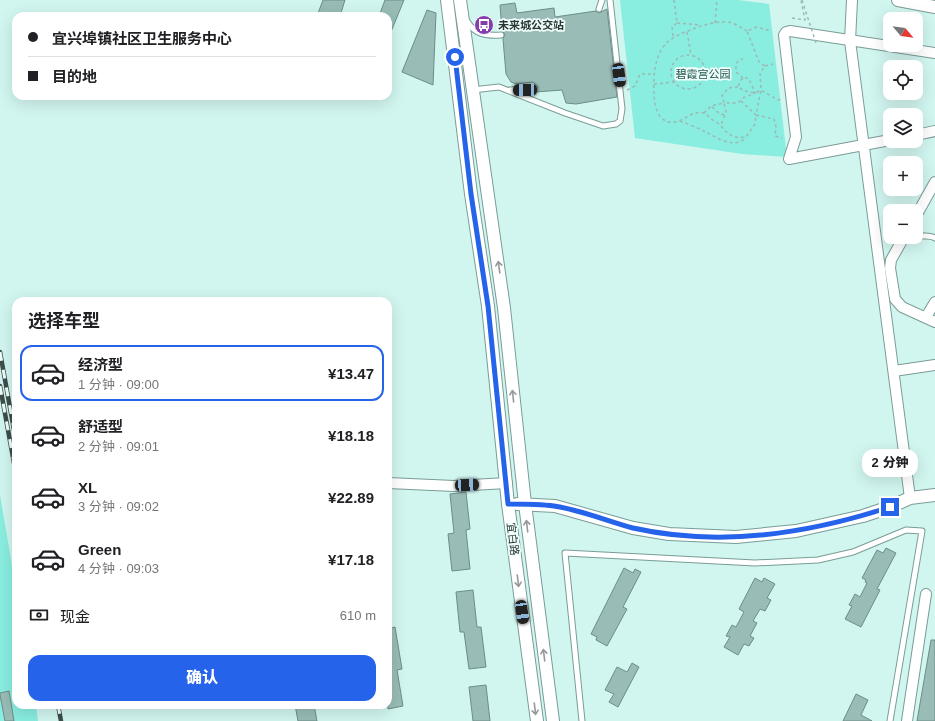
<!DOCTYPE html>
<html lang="zh">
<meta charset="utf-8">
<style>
:root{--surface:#fff;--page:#f6f6f6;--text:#202124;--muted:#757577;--line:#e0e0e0;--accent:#2563eb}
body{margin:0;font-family:Arial,"Noto Sans SC",sans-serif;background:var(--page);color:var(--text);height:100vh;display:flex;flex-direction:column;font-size:15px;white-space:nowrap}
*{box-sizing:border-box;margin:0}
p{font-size:13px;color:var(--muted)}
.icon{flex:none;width:22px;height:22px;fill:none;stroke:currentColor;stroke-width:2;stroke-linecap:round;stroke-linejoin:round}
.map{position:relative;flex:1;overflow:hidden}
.drawer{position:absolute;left:12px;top:297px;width:380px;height:412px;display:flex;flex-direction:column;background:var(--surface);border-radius:12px;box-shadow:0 4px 16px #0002}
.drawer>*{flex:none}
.top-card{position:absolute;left:12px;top:12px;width:380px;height:88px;border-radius:12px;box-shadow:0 4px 16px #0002;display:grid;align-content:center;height:88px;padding:0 16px;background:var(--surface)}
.needle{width:26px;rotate:119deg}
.tools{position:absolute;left:883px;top:12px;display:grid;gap:8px}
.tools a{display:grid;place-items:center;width:40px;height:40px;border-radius:8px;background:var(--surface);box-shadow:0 4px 16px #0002;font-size:20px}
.end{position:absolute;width:18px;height:18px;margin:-9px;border:5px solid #2563eb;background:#fff;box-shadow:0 0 0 2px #fff}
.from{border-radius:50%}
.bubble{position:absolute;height:28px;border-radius:12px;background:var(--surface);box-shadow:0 4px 16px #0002;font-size:13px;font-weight:800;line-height:28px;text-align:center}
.car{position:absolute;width:12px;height:24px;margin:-12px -6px;border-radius:5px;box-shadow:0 0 3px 1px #0007;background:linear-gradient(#222 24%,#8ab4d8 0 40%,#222 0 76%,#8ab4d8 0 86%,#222 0)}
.top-card b{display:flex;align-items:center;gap:14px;height:38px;font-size:15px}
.top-card b+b{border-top:1px solid var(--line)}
.top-card i{width:10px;height:10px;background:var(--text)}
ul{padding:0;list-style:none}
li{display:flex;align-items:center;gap:12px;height:56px;margin:0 8px 6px;padding:0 8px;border:2px solid transparent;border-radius:12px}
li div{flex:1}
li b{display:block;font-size:15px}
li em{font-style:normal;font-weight:800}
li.active{border-color:var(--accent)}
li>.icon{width:36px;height:36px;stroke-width:1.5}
h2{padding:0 16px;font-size:18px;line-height:48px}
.pay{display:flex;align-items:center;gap:10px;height:44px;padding:0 16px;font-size:15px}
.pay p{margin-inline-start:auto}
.primary-button{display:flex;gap:8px;margin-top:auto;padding:8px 16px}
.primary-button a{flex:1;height:46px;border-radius:12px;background:var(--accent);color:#fff;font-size:16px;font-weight:800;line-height:46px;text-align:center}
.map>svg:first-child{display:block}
.green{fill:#89eddf}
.building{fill:#99bcb6;stroke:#6c8d88}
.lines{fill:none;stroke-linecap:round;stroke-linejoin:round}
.service-casing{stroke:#7a9c97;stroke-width:7}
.minor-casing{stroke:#7a9c97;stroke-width:12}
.tertiary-casing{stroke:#7a9c97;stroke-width:14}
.path{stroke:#9cb9b5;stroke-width:1.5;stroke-dasharray:3 3;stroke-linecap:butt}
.service{stroke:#fff;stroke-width:5}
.minor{stroke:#fff;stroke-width:10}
.tertiary{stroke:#fff;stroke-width:12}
.rail-casing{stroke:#3c4d4a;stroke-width:4.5}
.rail{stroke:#effdfb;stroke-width:3;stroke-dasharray:9;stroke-linecap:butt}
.path-bridge{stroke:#9cb9b5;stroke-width:1.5;stroke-dasharray:3 3;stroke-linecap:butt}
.oneway{stroke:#949a9a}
.route{stroke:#2563eb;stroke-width:5}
.labels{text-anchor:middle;stroke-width:3.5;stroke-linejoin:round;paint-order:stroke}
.poi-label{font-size:11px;font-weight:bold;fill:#283634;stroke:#effdfb;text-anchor:start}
.park-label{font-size:11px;fill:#245751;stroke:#effdfb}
.street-label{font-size:11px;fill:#283634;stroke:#effdfb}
</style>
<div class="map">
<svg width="935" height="721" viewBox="0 0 935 721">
<rect width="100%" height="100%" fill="#d1f5ef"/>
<g class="green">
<path d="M620 0H738L769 4 787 157 742 154 635 138Z"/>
<path d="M0 495 16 589V705H36L38 721H0Z"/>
</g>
<g class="building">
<path d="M323 0H345L340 16H317Z"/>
<path d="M385 0H404L388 39V16H379Z"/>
<path d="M515 3 517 13 554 8 555 17 596 11 599 13 607 9 617 97 576 104 566 103 562 90 535 92 538 87 533 82 516 84 511 82 506 74 503 39 505 34 502 31 500 5Z"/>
<path d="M427 10 436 13 433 85 402 72Z"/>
<path d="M466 492 470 529 466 530 470 569 452 571 448 534 454 533 450 494Z"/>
<path d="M886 548 896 553 877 589 880 590 861 627 845 619 852 606 849 605 855 594 860 597 867 583 865 582 866 580 862 578 877 550 883 553Z"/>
<path d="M624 568 633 573 635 569 641 572 623 607 627 609 607 646 596 640 597 637 591 634Z"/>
<path d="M755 578 762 582 764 578 775 584 767 598 771 600 765 611 760 609 753 621 757 623 750 636 754 638 749 646 744 644 738 655 724 647 730 637 726 636 732 625 736 627 744 612 739 609Z"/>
<path d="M473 590 477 627H481L486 667 469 669 464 632H460L456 592Z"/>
<path d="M395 627 402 669 397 670 403 706 388 709V629Z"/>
<path d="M931 640H935V721H917Z"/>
<path d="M632 663 639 667 618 707 609 702 614 694 605 690 617 667 627 672Z"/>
<path d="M486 685 490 721H473L469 687Z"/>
<path d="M9 691 14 721H5L0 695V693Z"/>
<path d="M856 694 868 700 861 715 872 721H843Z"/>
<path d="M295 705H314L317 721H298Z"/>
</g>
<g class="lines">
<g class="service-casing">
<g id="service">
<path d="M599 9 602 0"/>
<path d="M467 21C475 35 487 36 501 35"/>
<path d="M472 90 499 87 565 113 603 126 616 124 620 121 622 109 610 0"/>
<path d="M510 90 534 88"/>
<path d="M916 234C922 238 929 234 935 238"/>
<path d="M582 721 565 553 755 563 818 560 853 552 906 530 922 531 890 721"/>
</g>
</g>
<g class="minor-casing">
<g id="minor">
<path d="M852 0 850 41 910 498"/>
<path d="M916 135 935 131"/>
<path d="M890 140 789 159 796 137 784 35 786 32 790 31 935 53"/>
<path d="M916 216 935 182"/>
<path d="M904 237 891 260 890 268 895 299 902 307 935 322"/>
<path d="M926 317 935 302"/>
<path d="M894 371 935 365"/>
<path d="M388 483 454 486 507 483"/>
<path d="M907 721 926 594"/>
</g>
</g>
<g class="tertiary-casing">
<g id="tertiary">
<path d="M447 0 471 194 488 306 508 504 537 721"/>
<path d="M460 0 504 308 525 504 553 721"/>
<path d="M898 0 935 7"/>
<path d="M517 504 555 506 633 528 669 534 736 537 796 531 863 516 890 507 910 498 935 495"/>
</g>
</g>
<g class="path">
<path d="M674 0 677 23"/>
<path d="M792 18 805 20 801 0"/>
<path d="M677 23 701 25"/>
<path d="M715 23 717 0"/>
<path d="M747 31C741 28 735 23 728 22 716 21 703 25 693 29 686 32 679 34 673 38 654 49 653 76 654 96 655 104 656 115 664 120 678 129 690 109 704 113 707 114 709 117 711 119 714 121 719 123 721 126 728 135 734 139 746 137L755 124 756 115 774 119 776 127 775 136 782 138"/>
<path d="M687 32 691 55"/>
<path d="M673 36 672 27 677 23"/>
<circle cx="688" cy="72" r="17"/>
<path d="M765 66 773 64"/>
<path d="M743 78 736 72V64L739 60 743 59"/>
<path d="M654 84 675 82"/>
<path d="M738 87 728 88 722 96 724 103H738L743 98 755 93 749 79 744 77 740 81 738 87 745 91 755 93 761 90 778 100 783 99"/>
<path d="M627 90 635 86 640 74H655"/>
<path d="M741 101 756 115 761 90 760 73 765 66 759 62 747 31 757 27 771 31"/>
<path d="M712 107 720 114 725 115"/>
<path d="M704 113 711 106 724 103 726 112 721 125"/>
<path d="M680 121C688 124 698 128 706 132 717 138 736 150 746 137"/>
</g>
<use href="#service" class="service"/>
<use href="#minor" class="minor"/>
<use href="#tertiary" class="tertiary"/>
<g class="rail-casing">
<g id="rail">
<path d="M0 352 16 441"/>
<path d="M0 386 16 474"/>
<path d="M58 705 61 721"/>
</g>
</g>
<use href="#rail" class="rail"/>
<path class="path-bridge" d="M802 0 816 43"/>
</g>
<defs><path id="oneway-shaft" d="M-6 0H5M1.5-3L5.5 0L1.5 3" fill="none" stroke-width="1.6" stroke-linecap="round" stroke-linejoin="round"/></defs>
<g class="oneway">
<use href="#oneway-shaft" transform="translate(499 267) rotate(-98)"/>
<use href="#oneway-shaft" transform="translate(513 396) rotate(-96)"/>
<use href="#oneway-shaft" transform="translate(527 526) rotate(-97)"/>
<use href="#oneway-shaft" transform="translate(518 581) rotate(83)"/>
<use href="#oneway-shaft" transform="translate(544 655) rotate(-97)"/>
<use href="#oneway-shaft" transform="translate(535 709) rotate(83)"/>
</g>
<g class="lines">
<path class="route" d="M455 57 471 194 488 306 508 504C524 504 539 504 554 506 581 510 607 521 633 528 718 547 808 534 890 507"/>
</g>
<defs>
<g id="bus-disc" transform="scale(1)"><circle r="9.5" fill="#873cae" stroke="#effdfb"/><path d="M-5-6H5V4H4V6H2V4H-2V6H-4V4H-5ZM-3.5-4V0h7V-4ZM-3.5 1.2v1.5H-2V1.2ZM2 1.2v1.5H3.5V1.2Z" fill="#fff"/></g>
</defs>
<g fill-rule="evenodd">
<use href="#bus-disc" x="484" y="25"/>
</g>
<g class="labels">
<g class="poi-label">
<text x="498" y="29">未来城公交站</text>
</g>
<g class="park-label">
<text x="703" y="78">碧霞宫公园</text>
</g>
<g class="street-label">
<text transform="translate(513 539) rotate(83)" y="4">宜白路</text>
</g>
</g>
</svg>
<div class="tools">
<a><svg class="needle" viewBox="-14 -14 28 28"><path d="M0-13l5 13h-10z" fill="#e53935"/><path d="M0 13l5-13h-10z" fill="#757577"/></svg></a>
<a><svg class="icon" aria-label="locate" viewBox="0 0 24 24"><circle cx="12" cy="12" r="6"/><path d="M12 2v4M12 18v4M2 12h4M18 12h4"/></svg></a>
<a><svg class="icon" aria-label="layers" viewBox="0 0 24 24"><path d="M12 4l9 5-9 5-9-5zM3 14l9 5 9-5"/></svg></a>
<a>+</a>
<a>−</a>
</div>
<i class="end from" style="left:455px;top:57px"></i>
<i class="end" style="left:890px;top:507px"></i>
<div class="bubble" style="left:862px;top:449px;width:56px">2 分钟</div>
<i class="car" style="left:619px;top:75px;rotate:173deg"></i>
<i class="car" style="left:525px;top:90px;rotate:269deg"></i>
<i class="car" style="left:467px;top:485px;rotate:87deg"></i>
<i class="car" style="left:522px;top:612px;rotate:172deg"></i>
<div class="top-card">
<b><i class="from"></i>宜兴埠镇社区卫生服务中心</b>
<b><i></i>目的地</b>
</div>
<section class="drawer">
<h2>选择车型</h2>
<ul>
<li class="active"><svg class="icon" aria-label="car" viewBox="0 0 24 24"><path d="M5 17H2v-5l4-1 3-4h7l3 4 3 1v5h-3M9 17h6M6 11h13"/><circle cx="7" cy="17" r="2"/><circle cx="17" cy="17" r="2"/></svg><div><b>经济型</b><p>1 分钟 · 09:00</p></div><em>¥13.47</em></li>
<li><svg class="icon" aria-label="car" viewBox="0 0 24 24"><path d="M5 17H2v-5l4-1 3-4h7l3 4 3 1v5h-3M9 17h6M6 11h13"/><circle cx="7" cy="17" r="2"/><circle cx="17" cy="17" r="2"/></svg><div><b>舒适型</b><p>2 分钟 · 09:01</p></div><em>¥18.18</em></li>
<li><svg class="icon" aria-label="car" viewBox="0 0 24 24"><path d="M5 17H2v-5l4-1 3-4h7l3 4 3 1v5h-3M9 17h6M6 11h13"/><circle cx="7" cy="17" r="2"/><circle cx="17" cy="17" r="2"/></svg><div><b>XL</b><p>3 分钟 · 09:02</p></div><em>¥22.89</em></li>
<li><svg class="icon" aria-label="car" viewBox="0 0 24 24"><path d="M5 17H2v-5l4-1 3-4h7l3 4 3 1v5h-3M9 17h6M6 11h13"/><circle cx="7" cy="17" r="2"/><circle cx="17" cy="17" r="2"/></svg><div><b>Green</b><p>4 分钟 · 09:03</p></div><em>¥17.18</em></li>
</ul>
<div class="pay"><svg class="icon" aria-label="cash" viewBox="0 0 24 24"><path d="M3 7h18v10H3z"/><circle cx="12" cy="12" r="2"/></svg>现金<p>610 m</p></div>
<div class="primary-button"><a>确认</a></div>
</section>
</div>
